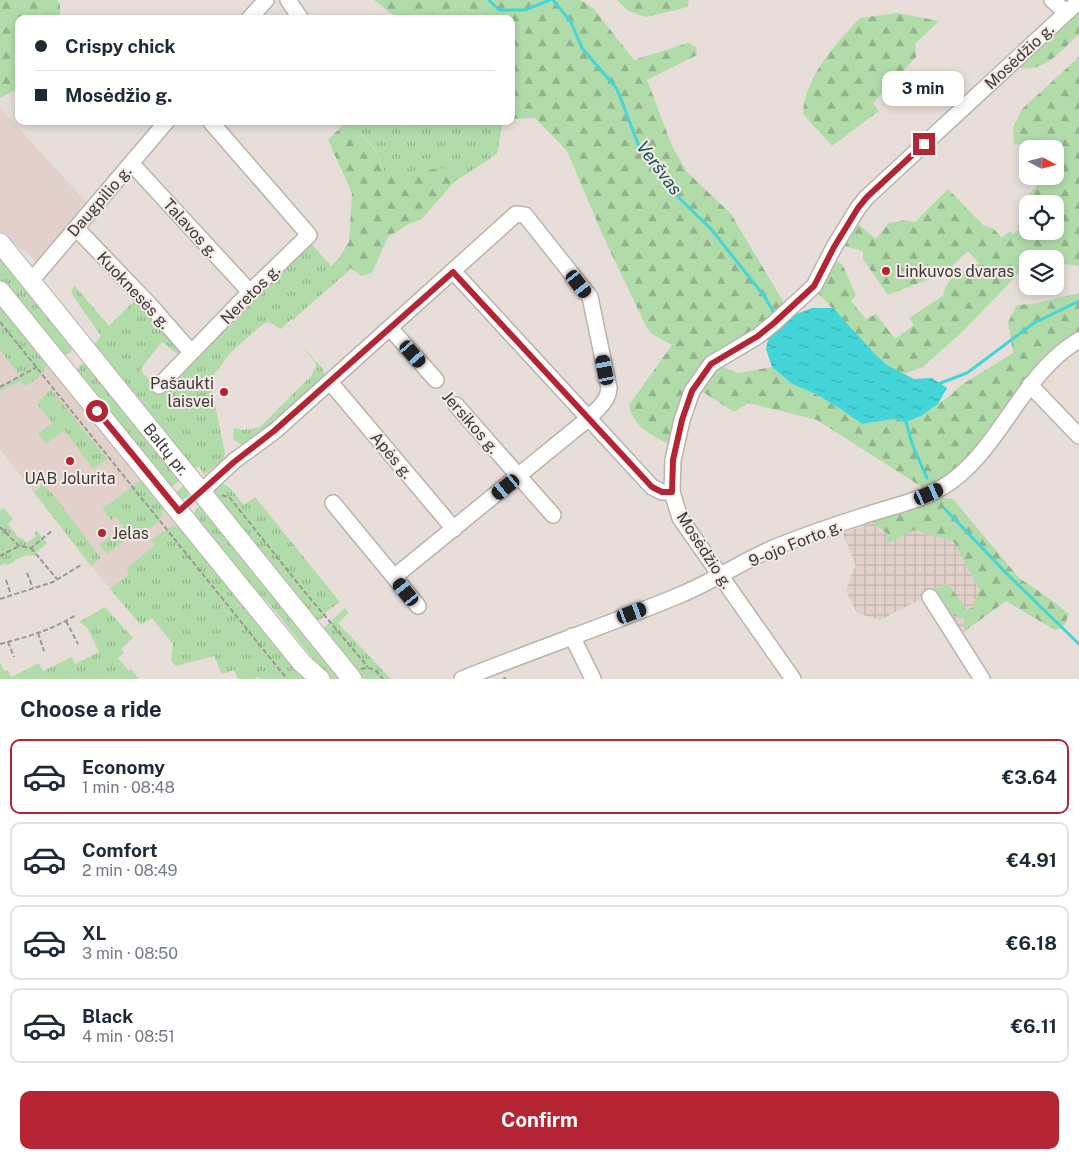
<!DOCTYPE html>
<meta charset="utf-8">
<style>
:root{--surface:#fff;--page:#f2f2f3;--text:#1f2937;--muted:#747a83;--line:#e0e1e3;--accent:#b52432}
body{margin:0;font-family:"Public Sans",sans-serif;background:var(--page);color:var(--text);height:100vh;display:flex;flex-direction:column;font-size:19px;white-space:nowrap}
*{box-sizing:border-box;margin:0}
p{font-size:16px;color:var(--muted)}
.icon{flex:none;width:28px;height:28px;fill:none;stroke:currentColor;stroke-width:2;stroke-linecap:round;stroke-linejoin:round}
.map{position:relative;height:679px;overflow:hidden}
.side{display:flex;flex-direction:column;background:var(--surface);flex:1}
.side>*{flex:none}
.hud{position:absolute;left:15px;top:15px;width:500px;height:110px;border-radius:10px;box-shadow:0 2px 8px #0003;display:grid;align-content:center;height:110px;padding:0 20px;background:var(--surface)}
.needle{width:32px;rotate:97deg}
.tools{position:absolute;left:1019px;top:140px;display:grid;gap:10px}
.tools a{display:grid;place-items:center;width:45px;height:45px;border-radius:10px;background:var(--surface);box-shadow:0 2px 8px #0003;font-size:25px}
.end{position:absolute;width:22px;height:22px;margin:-11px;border:6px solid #b52432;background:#fff;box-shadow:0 0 0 2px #fff}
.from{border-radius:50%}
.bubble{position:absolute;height:35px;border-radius:10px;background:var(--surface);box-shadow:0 2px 8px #0003;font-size:16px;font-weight:700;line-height:35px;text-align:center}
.car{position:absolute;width:15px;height:30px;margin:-15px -8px;border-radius:6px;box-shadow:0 0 4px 1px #0007;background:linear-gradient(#222 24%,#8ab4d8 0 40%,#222 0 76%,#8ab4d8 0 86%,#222 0)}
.hud b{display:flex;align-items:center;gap:18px;height:48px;font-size:19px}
.hud b+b{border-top:1px solid var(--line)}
.hud i{width:12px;height:12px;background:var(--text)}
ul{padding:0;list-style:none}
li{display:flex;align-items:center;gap:15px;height:75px;margin:0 10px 8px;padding:0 10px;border:2px solid var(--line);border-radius:10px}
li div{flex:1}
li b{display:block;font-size:19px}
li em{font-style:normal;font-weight:700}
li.on{border-color:var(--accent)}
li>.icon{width:45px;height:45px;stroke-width:1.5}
h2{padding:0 20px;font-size:22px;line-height:60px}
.action{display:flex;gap:10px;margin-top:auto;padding:10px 20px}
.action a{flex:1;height:58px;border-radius:10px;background:var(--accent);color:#fff;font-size:20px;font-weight:700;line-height:58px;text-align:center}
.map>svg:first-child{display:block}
.built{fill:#e2d1ca}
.industrial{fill:url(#industrial-grid)}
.grass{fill:url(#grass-tufts)}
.forest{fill:url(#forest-firs)}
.water{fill:url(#water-ripples)}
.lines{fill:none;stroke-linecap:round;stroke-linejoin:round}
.stream{stroke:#43d5d7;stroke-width:3}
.minor-casing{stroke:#bbb2ae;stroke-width:18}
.major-casing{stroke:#bbb2ae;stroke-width:21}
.path{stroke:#9d9693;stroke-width:2;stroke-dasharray:5 2.5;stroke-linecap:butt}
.minor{stroke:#fff;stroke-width:15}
.major{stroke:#fff;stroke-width:19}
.route{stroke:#b52432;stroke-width:6}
.poi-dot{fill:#b52432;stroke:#f4ebe7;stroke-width:2}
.labels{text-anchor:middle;stroke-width:4;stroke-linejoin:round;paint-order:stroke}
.street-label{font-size:16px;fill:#3d3938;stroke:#f4ebe7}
.poi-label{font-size:16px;fill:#3d3938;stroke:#f4ebe7;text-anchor:start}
.water-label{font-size:18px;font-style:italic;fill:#155253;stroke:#f4ebe7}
</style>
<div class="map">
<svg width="1079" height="679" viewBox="0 0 1079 679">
<defs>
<pattern id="industrial-grid" width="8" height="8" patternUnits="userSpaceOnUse" patternTransform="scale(1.25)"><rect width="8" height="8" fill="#e2d1ca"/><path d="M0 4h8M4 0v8" fill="none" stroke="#c3b4ae"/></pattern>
<pattern id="grass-tufts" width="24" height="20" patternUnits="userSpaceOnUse" patternTransform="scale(1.25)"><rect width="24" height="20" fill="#b1dcaa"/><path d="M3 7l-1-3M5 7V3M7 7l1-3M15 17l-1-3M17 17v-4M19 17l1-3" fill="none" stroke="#91b38b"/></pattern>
<pattern id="forest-firs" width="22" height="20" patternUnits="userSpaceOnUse" patternTransform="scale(1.25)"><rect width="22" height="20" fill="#b1dcaa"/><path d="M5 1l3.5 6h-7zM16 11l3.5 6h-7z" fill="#91b38b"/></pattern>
<pattern id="water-ripples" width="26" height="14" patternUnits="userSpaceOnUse" patternTransform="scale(1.25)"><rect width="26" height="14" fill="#43d5d7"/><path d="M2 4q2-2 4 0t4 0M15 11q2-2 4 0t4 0" fill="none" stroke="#39aeaf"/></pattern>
</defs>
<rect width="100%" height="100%" fill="#e7deda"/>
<g class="built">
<path d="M0 108 87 203 38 264 25 250 23 251 5 237 0 230Z"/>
<path d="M0 298 163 508 256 618 176 666 171 661 173 644 152 618 141 625 91 566 0 449Z"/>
</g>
<path class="industrial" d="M872 523 888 534 886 543 914 530 954 542 979 590 973 607 966 610 962 602 947 583 934 589 964 619 965 631 956 637 923 598 880 620 857 613 846 591 853 569 856 567 843 533Z"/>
<g class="grass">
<path d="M349 121H393L399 127 430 122 503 121 497 154 454 182 444 169 385 174 375 149Z"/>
<path d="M310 242 331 266 339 258 352 268 297 316 293 320 291 319 281 329 268 322 262 325 232 351 210 380 225 453 223 460 204 475 199 466 193 470 93 346 101 336 73 296 71 290 75 286 109 326 139 296 183 350 181 357 162 342 142 367 141 371 161 391 240 316 249 301Z"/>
<path d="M0 254 73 347 70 353 64 355 57 350 0 280Z"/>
<path d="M0 298 46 356C48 374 40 376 26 386H24L21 381 0 391V387L20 376 0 350Z"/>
<path d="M299 343 323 369 324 374V378L268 428 242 445 233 439 234 428 242 430 260 427 311 376 316 366 315 362Z"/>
<path d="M86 363 182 479 169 489 77 371 80 365Z"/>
<path d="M51 389 107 459 93 469 64 430 46 444 38 434 52 423 37 404Z"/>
<path d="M141 480 163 508C162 522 155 524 145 533L140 528 107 554 99 545 123 527 116 516 111 520 102 509Z"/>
<path d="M187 483C190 491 191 499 180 499L174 494Z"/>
<path d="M217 483C229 483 237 497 244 505L255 497 340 602 326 612V616L319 620 313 618 210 492Z"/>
<path d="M43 484 56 498 101 558 91 566 34 492Z"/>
<path d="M199 507H203L344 679H329L276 612 219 549 193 517 196 509Z"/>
<path d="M0 508 2 510 4 508 13 519 8 524 19 538 21 537 27 543 36 536 34 533 37 531 47 543 34 555 29 556 28 555 15 560V562L7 565 6 563 0 566V545L9 537 1 519H0Z"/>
<path d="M172 526 179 527 306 679H259L258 677 254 679H238L234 670 222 674 214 656 176 666 171 661 173 644 152 618 141 625 110 589 129 574 126 569 155 545 151 540Z"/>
<path d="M105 607 133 638 121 649 124 653 118 658 129 671 131 669 139 679H0V662L4 671 8 670 11 677 39 663 43 671 72 657 75 664 99 652 87 627 79 622Z"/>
<path d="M345 608 349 613 338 623 391 679H365L360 675 324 630 325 627Z"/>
</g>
<g class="forest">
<path d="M0 0H57L60 4V19H19V88L0 98Z"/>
<path d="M374 0H581L594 9 634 60 688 43 696 47 697 55 647 80 672 146 687 172 731 214 784 303C777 311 769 322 760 328 749 335 736 338 725 346 690 368 677 405 670 444 652 437 632 425 629 405L672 345 652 334 646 326 604 238 567 151 535 118 511 119V19H398Z"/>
<path d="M617 0H689L688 7 646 17 628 11Z"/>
<path d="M1079 10V34C1062 50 1043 75 1016 67Z"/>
<path d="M897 13 939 21 915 44 916 57 873 103 879 111 832 146 803 114C805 76 835 45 860 18Z"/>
<path d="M1079 57V266L1055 263V259H1028L1027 265 962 332 923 367 904 374 887 365 874 353 817 292 836 261 842 264 856 295 851 301 866 319 876 314 895 339 914 325 909 318 943 296C947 274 963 273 979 263L968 251 945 273 888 295 863 259V251L844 246 858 224 876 239 889 223 905 220 915 222 948 189 983 225 993 228 1002 238 1010 231 1013 234 1019 229 1017 226 1027 216 1028 231H1055V204H1028L1027 213 1019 204 1047 176H1055V167L1059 163 1055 145 1044 140 1014 145 1013 127 1022 109Z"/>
<path d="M347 121H349L375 150 385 174 444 168 454 182 422 219 407 225 388 237 372 273 361 276 339 258 349 242 352 193 328 140Z"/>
<path d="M393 121H445L430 122 398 127Z"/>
<path d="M1079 293V333L1063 342 981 442 960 465 943 479 922 487 817 420 748 403 734 412 700 390 720 366 738 373 772 367 792 384 816 394 842 410 862 424 894 419 906 422 921 416 952 394 960 386 1013 353 1008 322 1017 305 1032 304Z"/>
<path d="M941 498 953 499 1019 578 1046 596 1069 614 1063 628 1055 630 1006 601 965 631 964 619 952 615 934 589 947 583 962 602 966 610 973 607 979 590 954 542 914 530 886 544 888 534 872 523 878 519Z"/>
<path d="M1 518 9 537 0 545V519Z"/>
</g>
<path class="water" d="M812 308H833L874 353 887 365 914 379 932 378 947 388 938 404 921 416 906 422 894 419 862 424 842 410 816 394 792 384 772 367 766 349 769 335 781 327 789 317Z"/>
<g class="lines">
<g class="stream">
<path d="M489 0 499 10H525L550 0"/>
<path d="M553 0 571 22 582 48 617 89 640 149 673 192 711 229 765 297 775 315"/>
<path d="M938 384 967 373 1034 323 1079 301"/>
<path d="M905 418 912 444 927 478"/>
<path d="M945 509 1007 574 1079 644"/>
</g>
<g class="minor-casing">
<g id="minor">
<path d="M288 0 301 19"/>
<path d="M1052 0 1066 12"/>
<path d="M249 19 266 0"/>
<path d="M132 164 250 292"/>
<path d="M76 228 149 304 191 352"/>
<path d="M453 271 652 487 662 492H672"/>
<path d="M31 281 167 121"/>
<path d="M390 328 436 380"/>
<path d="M330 382 454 529"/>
<path d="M1030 385 1079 436"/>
<path d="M159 386 250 292 309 235 210 121"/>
<path d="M456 405 553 515"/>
<path d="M201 492 234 461 275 431 516 214 525 215 590 297 609 388C608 402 597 409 589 418L394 577"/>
<path d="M333 503 418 606"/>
<path d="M930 597 982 679"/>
<path d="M572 636 593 679"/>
<path d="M462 679C534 650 608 625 680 595 714 581 744 560 778 546 806 535 835 525 863 516 889 507 917 502 941 488 999 455 1020 374 1079 340"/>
<path d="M793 679 680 518 672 492 673 460 682 420 692 391 711 364 758 336 774 323 814 286 834 247 858 208 867 197 1079 1"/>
</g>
</g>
<g class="major-casing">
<g id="major">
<path id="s1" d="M0 243 352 679"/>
<path d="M0 291 302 663 320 679"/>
</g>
</g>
<g class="path">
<path d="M0 322 287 679"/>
<path d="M0 387 37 367"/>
<path d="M222 495 230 498 304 591 368 667"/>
<path d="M0 527 19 546 31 548 53 530"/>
<path d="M31 548 57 579"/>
<path d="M0 556 19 546"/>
<path d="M27 573 33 588"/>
<path d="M6 580 11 595"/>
<path d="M0 599 53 582 81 565"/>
<path d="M66 621 78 644"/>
<path d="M38 633 44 651"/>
<path d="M8 642 14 657"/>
<path d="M0 644C27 637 52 630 76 615"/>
<path d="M361 669C372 666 376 670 383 679"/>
<path d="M503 679 506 678"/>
</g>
<use href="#minor" class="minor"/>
<use href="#major" class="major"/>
</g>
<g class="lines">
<path class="route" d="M97 411 179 511 234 462 274 431 453 272 652 487 662 492H672L673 460 682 420 692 391 711 364 758 336 774 323 814 286 834 247 858 208 867 197 924 144"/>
</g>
<g class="poi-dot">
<circle cx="886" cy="271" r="5"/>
<circle cx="224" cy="392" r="5"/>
<circle cx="70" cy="461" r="5"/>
<circle cx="102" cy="533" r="5"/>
</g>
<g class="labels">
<g class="street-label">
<text transform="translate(1019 56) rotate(-43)" y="6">Mosėdžio g.</text>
<text transform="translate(99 201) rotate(-49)" y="6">Daugpilio g.</text>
<text transform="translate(191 228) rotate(48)" y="6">Talavos g.</text>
<text transform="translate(134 290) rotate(47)" y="6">Kuoknesės g.</text>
<text transform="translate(250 294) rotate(-45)" y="6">Neretos g.</text>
<text transform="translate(471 422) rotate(49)" y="6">Jersikos g.</text>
<text dy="6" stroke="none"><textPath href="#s1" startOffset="265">Baltų pr.</textPath></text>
<text transform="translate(392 455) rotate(50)" y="6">Apės g.</text>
<text transform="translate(795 543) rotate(-22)" y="6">9-ojo Forto g.</text>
<text transform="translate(705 550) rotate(57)" y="6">Mosėdžio g.</text>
</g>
<g class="poi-label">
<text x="896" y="277">Linkuvos dvaras</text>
<text x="214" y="389" text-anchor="end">Pašaukti<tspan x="214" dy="18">laisvei</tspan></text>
<text x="70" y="484" text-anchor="middle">UAB Jolurita</text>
<text x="112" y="539">Jelas</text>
</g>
<g class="water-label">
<text transform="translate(659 168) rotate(53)" y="6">Veršvas</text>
</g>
</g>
</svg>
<div class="tools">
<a><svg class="needle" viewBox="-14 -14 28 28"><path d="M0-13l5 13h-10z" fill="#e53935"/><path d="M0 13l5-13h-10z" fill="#747a83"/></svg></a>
<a><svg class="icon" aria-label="locate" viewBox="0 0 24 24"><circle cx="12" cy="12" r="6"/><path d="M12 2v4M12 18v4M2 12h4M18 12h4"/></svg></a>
<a><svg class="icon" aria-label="layers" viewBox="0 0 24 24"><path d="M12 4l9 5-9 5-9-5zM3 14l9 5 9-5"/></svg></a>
</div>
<i class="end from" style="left:97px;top:411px"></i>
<i class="end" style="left:924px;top:144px"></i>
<div class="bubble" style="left:882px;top:71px;width:82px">3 min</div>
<i class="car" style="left:579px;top:284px;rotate:142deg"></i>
<i class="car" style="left:413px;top:354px;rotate:139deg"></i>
<i class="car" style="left:605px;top:370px;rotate:349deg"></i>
<i class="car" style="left:506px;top:487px;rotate:231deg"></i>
<i class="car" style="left:929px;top:494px;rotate:66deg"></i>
<i class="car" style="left:406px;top:592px;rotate:321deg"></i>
<i class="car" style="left:632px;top:613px;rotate:69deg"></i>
<div class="hud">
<b><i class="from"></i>Crispy chick</b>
<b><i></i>Mosėdžio g.</b>
</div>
</div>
<section class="side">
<h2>Choose a ride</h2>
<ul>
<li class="on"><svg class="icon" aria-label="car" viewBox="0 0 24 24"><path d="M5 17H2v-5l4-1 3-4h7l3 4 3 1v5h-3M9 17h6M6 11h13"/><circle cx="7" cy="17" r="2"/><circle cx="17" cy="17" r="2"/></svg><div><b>Economy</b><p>1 min · 08:48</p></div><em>€3.64</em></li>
<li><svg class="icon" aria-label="car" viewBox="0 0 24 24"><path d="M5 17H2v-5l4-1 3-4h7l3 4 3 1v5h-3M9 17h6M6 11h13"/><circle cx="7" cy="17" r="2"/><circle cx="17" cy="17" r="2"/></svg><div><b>Comfort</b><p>2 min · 08:49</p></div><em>€4.91</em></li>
<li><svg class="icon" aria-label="car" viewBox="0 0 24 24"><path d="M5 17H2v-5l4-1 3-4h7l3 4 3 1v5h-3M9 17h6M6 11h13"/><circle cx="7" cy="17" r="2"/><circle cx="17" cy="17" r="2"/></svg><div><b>XL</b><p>3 min · 08:50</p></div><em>€6.18</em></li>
<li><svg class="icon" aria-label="car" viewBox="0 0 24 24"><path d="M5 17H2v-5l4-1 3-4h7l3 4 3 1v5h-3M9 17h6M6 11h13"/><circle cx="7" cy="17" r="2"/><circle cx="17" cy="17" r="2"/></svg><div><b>Black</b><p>4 min · 08:51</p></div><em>€6.11</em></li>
</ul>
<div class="action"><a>Confirm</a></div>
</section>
